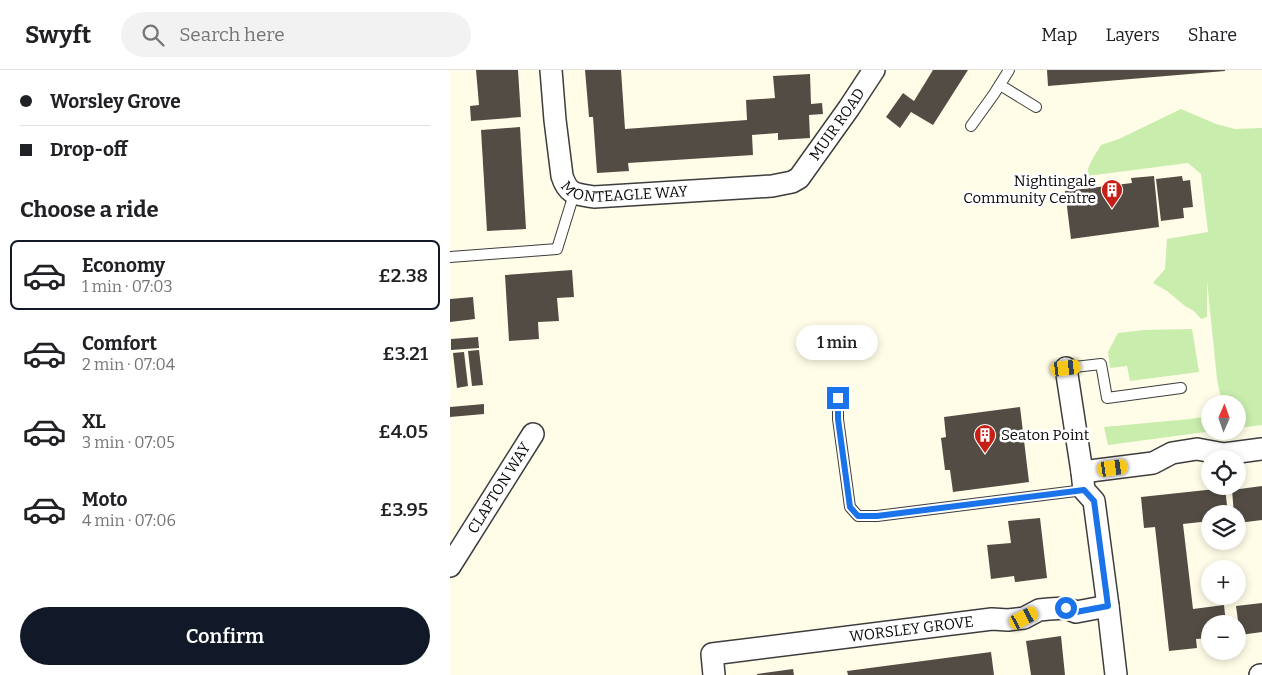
<!DOCTYPE html>
<meta charset="utf-8">
<style>
:root{--surface:#fff;--page:#f2f2f2;--text:#202124;--muted:#757577;--line:#e0e0e0;--accent:#111827}
body{margin:0;font-family:Bitter,serif;background:var(--page);color:var(--text);height:100vh;display:flex;flex-direction:column;font-size:19px;white-space:nowrap}
*{box-sizing:border-box;margin:0}
p{font-size:16px;color:var(--muted)}
.icon{flex:none;width:28px;height:28px;fill:none;stroke:currentColor;stroke-width:2;stroke-linecap:round;stroke-linejoin:round}
.map{position:relative;flex:1;overflow:hidden}
.sheet{display:flex;flex-direction:column;background:var(--surface);width:450px}
.sheet>*{flex:none}
.guide{display:grid;align-content:center;height:110px;padding:0 20px;background:var(--surface)}
.needle{width:32px;rotate:2deg}
.controls{position:absolute;left:751px;top:325px;display:grid;gap:10px}
.controls a{display:grid;place-items:center;width:45px;height:45px;border-radius:50%;background:var(--surface);box-shadow:0 2px 8px #0003;font-size:25px}
.end{position:absolute;width:22px;height:22px;margin:-11px;border:6px solid #1a73e8;background:#fff;box-shadow:0 0 0 2px #fff}
.from{border-radius:50%}
.bubble{position:absolute;height:35px;border-radius:18px;background:var(--surface);box-shadow:0 2px 8px #0003;font-size:16px;font-weight:600;line-height:35px;text-align:center}
.car{position:absolute;width:15px;height:30px;margin:-15px -8px;border-radius:6px;box-shadow:0 0 4px 1px #0007;background:linear-gradient(#f5c518 24%,#345 0 40%,#f5c518 0 76%,#345 0 86%,#f5c518 0)}
.guide b{display:flex;align-items:center;gap:18px;height:48px;font-size:19px}
.guide b+b{border-top:1px solid var(--line)}
.guide i{width:12px;height:12px;background:var(--text)}
ul{padding:0;list-style:none}
li{display:flex;align-items:center;gap:15px;height:70px;margin:0 10px 8px;padding:0 10px;border:2px solid transparent;border-radius:8px}
li div{flex:1}
li b{display:block;font-size:19px}
li em{font-style:normal;font-weight:600}
li.current{border-color:var(--accent)}
li>.icon{width:45px;height:45px;stroke-width:1.5}
h2{padding:0 20px;font-size:22px;line-height:60px}
.primary-button{display:flex;gap:10px;margin-top:auto;padding:10px 20px}
.primary-button a{flex:1;height:58px;border-radius:30px;background:var(--accent);color:#fff;font-size:20px;font-weight:600;line-height:58px;text-align:center}
header{display:flex;align-items:center;gap:30px;box-sizing:border-box;height:70px;padding:0 25px;background:var(--surface);border-bottom:1px solid var(--line)}
header strong{font-size:24px}
nav{display:flex;gap:28px;margin-inline-start:auto;font-size:18px}
.search{width:350px;height:45px;background:var(--page);display:flex;align-items:center;gap:12px;box-sizing:border-box;padding:0 18px;border-radius:28px;color:var(--muted);font-size:19px}
main{display:flex;flex:1;min-height:0}
.map>svg:first-child{display:block}
.green{fill:#c8edad}
.building{fill:#534c45}
.lines{fill:none;stroke-linecap:round;stroke-linejoin:round}
.lane-casing{stroke:#3d3d3d;stroke-width:12}
.street-casing{stroke:#3d3d3d;stroke-width:24}
.lane{stroke:#fff;stroke-width:10}
.street{stroke:#fff;stroke-width:21}
.route{stroke:#1a73e8;stroke-width:6}
.labels{text-anchor:middle;stroke-width:5;stroke-linejoin:round;paint-order:stroke}
.street-label{font-size:15px;fill:#0a0a0a;stroke:#fff}
.poi-label{font-size:15px;fill:#0a0a0a;stroke:#fff;text-anchor:end}
</style>
<header>
<strong>Swyft</strong>
<div class="search"><svg class="icon" aria-label="search" viewBox="0 0 24 24"><circle cx="10" cy="10" r="6"/><path d="M15 15l6 6"/></svg>Search here</div>
<nav><a>Map</a><a>Layers</a><a>Share</a></nav>
</header>
<main>
<section class="sheet">
<div class="guide">
<b><i class="from"></i>Worsley Grove</b>
<b><i></i>Drop-off</b>
</div>
<h2>Choose a ride</h2>
<ul>
<li class="current"><svg class="icon" aria-label="car" viewBox="0 0 24 24"><path d="M5 17H2v-5l4-1 3-4h7l3 4 3 1v5h-3M9 17h6M6 11h13"/><circle cx="7" cy="17" r="2"/><circle cx="17" cy="17" r="2"/></svg><div><b>Economy</b><p>1 min · 07:03</p></div><em>£2.38</em></li>
<li><svg class="icon" aria-label="car" viewBox="0 0 24 24"><path d="M5 17H2v-5l4-1 3-4h7l3 4 3 1v5h-3M9 17h6M6 11h13"/><circle cx="7" cy="17" r="2"/><circle cx="17" cy="17" r="2"/></svg><div><b>Comfort</b><p>2 min · 07:04</p></div><em>£3.21</em></li>
<li><svg class="icon" aria-label="car" viewBox="0 0 24 24"><path d="M5 17H2v-5l4-1 3-4h7l3 4 3 1v5h-3M9 17h6M6 11h13"/><circle cx="7" cy="17" r="2"/><circle cx="17" cy="17" r="2"/></svg><div><b>XL</b><p>3 min · 07:05</p></div><em>£4.05</em></li>
<li><svg class="icon" aria-label="car" viewBox="0 0 24 24"><path d="M5 17H2v-5l4-1 3-4h7l3 4 3 1v5h-3M9 17h6M6 11h13"/><circle cx="7" cy="17" r="2"/><circle cx="17" cy="17" r="2"/></svg><div><b>Moto</b><p>4 min · 07:06</p></div><em>£3.95</em></li>
</ul>
<div class="primary-button"><a>Confirm</a></div>
</section>
<div class="map">
<svg width="812" height="605" viewBox="0 0 812 605">
<rect width="100%" height="100%" fill="#fffde7"/>
<g class="green">
<path d="M731 39 766 54 785 59 812 58V355L788 358V334H772L767 309 757 211V247L751 249 744 241 735 236 717 221 703 213 715 199 717 169 758 162 751 104 738 93 637 106C637 95 646 84 651 75L669 69Z"/>
<path d="M742 259 749 302 680 311 677 296 660 298 658 282 668 263 694 260Z"/>
<path d="M760 346V361H763L658 375 654 357 740 349Z"/>
</g>
<g class="building">
<path d="M26 0H68L71 47 21 51 20 36 29 35Z"/>
<path d="M135 0H171L175 59 297 50 296 30 325 28 323 6 360 4 361 34 372 33 373 44 359 45 360 68 328 70V63L302 65 303 85 178 93 179 101 147 103 143 47H139Z"/>
<path d="M483 0H518L483 55 461 42 450 58 436 47 453 23 464 31Z"/>
<path d="M597 0H775V1L598 16Z"/>
<path d="M70 57 76 159 37 161 31 60Z"/>
<path d="M704 106 709 157 621 169 615 121 682 113 681 108Z"/>
<path d="M732 106 733 111 740 110 743 137 733 138 734 148 711 151 706 109Z"/>
<path d="M122 200 124 227 107 228 109 251 88 252 89 269 59 271 55 205Z"/>
<path d="M23 227 25 249 0 252V229Z"/>
<path d="M28 267 29 278 1 280V269Z"/>
<path d="M29 280 33 315 22 316 18 281Z"/>
<path d="M14 282 18 316 7 318 3 283Z"/>
<path d="M34 334V344L0 347V337Z"/>
<path d="M570 337 579 412 503 422 500 400H495L491 368 496 367 494 347Z"/>
<path d="M812 416V450L788 453V444H784L782 420Z"/>
<path d="M775 418 778 444H760V451L733 454 743 539 774 535 776 554H760V568L746 569 747 578 719 581 705 457 694 458 691 427Z"/>
<path d="M590 448 597 508 565 512 564 506 541 509 537 475 561 473 558 451Z"/>
<path d="M812 533V562L790 565 786 536Z"/>
<path d="M611 566 615 605H581L576 571Z"/>
<path d="M541 582 544 605H398L397 601Z"/>
<path d="M343 599 344 605H307V604Z"/>
</g>
<g class="lines">
<g class="lane-casing">
<g id="lane">
<path d="M550 15 586 37"/>
<path d="M521 56 544 24 559 0"/>
<path d="M0 187 107 179 124 124"/>
<path d="M616 298 651 294 657 328 731 318"/>
<path d="M388 328V349L400 437 408 446H427L634 420"/>
</g>
</g>
<g class="street-casing">
<g id="street">
<path id="s1" d="M101 0 105 50 112 106C118 125 126 124 144 127L322 116 342 112 349 108 399 38 424 0"/>
<path d="M616 298 632 402 634 420 644 431 658 536 666 605"/>
<path d="M632 402 703 393 722 383 747 379 774 384 812 379"/>
<path id="s2" d="M0 496 83 364"/>
<path id="s3" d="M264 605 262 584 542 549 558 550 574 548 589 540 599 539 616 538 626 542 658 536"/>
<path d="M810 605H812"/>
</g>
</g>
<use href="#lane" class="lane"/>
<use href="#street" class="street"/>
</g>
<g class="lines">
<path class="route" d="M388 328V349L400 437 408 446H427L634 420 644 431 658 536 626 542 616 538"/>
</g>
<defs>
<g id="building-pin" transform="scale(1.125)"><path d="M0 17L-7.5 6A9.5 9.5 0 1 1 7.5 6Z" fill="#c62016" stroke="#fff"/><path d="M-4-6H4V6H1V3H-1V6H-4ZM-2.5-4.3h1.7v1.8h-1.7ZM.8-4.3h1.7v1.8H.8ZM-2.5-1h1.7V.8h-1.7ZM.8-1h1.7V.8H.8Z" fill="#fff"/></g>
</defs>
<g fill-rule="evenodd">
<use href="#building-pin" x="662" y="120"/>
<use href="#building-pin" x="535" y="365"/>
</g>
<g class="labels">
<g class="street-label">
<text dy="5" stroke="none"><textPath href="#s1" startOffset="421">MUIR ROAD</textPath></text>
<text dy="5" stroke="none"><textPath href="#s1" startOffset="178">MONTEAGLE WAY</textPath></text>
<text dy="5" stroke="none"><textPath href="#s2" startOffset="92">CLAPTON WAY</textPath></text>
<text dy="5" stroke="none"><textPath href="#s3" startOffset="222">WORSLEY GROVE</textPath></text>
</g>
<g class="poi-label">
<text x="646" y="116">Nightingale<tspan x="646" dy="17">Community Centre</tspan></text>
<text x="551" y="370" text-anchor="start">Seaton Point</text>
</g>
</g>
</svg>
<div class="controls">
<a><svg class="needle" viewBox="-14 -14 28 28"><path d="M0-13l5 13h-10z" fill="#e53935"/><path d="M0 13l5-13h-10z" fill="#757577"/></svg></a>
<a><svg class="icon" aria-label="locate" viewBox="0 0 24 24"><circle cx="12" cy="12" r="6"/><path d="M12 2v4M12 18v4M2 12h4M18 12h4"/></svg></a>
<a><svg class="icon" aria-label="layers" viewBox="0 0 24 24"><path d="M12 4l9 5-9 5-9-5zM3 14l9 5 9-5"/></svg></a>
<a>+</a>
<a>−</a>
</div>
<i class="end from" style="left:616px;top:538px"></i>
<i class="end" style="left:388px;top:328px"></i>
<div class="bubble" style="left:346px;top:255px;width:82px">1 min</div>
<i class="car" style="left:616px;top:298px;rotate:83deg"></i>
<i class="car" style="left:663px;top:398px;rotate:82deg"></i>
<i class="car" style="left:574px;top:548px;rotate:63deg"></i>
</div>
</main>
